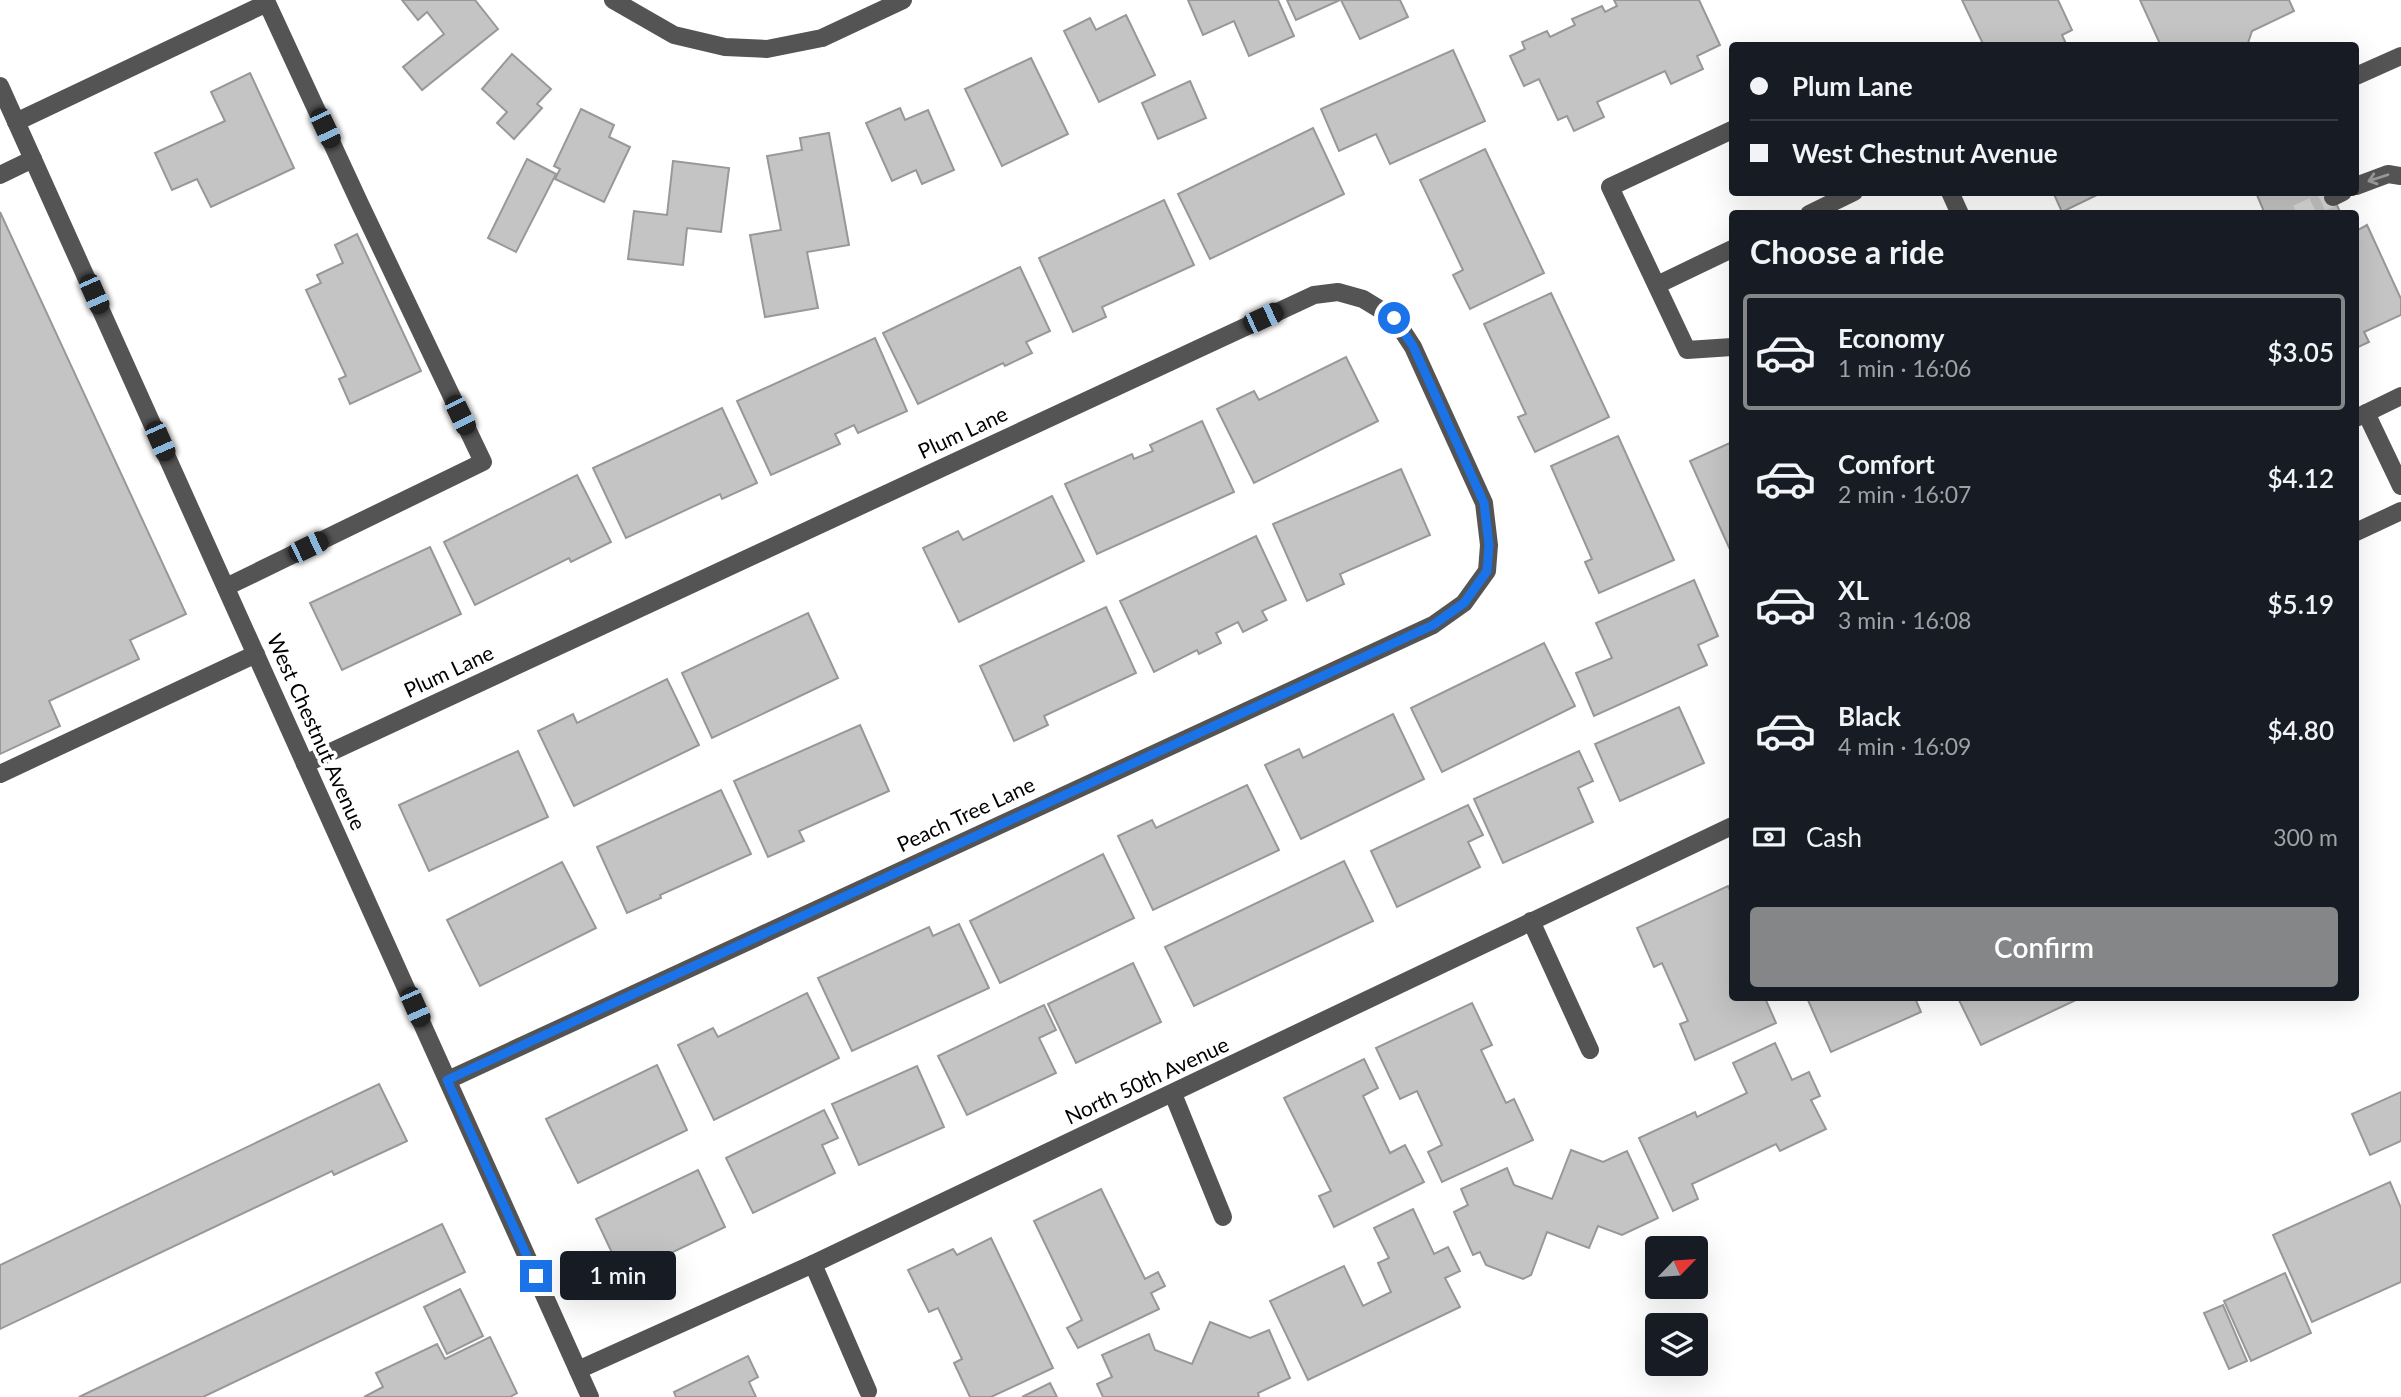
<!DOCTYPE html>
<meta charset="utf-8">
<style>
:root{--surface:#171b24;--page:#242831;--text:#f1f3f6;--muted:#9ea1a6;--line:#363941;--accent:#858687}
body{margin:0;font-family:Lato,sans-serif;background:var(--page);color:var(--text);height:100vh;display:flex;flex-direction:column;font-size:26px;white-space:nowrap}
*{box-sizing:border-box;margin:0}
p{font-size:23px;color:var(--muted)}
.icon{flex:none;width:38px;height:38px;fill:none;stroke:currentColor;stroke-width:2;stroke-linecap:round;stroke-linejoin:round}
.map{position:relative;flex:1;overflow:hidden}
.side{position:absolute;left:1729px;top:210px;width:630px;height:791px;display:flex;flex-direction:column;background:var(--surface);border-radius:7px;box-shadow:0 7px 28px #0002}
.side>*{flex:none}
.hud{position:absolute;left:1729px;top:42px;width:630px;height:154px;border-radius:7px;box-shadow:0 7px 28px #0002;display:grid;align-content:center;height:154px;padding:0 21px;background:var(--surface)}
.needle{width:46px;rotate:65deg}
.controls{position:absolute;left:1645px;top:1236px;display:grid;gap:14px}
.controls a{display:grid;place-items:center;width:63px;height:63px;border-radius:7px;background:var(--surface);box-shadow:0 7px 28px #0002;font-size:35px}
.end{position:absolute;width:32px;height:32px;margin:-16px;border:9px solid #1a73e8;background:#fff;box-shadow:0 0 0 4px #fff}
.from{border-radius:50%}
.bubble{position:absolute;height:49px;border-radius:7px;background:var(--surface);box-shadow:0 7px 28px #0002;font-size:23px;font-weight:600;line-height:49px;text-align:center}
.car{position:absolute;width:21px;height:42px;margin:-21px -10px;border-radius:9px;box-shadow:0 0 5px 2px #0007;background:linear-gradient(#222 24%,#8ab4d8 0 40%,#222 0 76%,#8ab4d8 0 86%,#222 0)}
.hud b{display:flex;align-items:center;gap:24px;height:66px;font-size:26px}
.hud b+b{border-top:2px solid var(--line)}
.hud i{width:18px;height:18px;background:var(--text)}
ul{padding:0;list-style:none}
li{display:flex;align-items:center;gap:21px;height:116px;margin:0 14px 10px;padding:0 7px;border:4px solid transparent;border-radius:7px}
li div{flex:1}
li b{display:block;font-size:26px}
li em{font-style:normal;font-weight:600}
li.active{border-color:var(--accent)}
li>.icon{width:63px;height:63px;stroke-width:1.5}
h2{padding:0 21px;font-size:32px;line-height:84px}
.pay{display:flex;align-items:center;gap:18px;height:77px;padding:0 21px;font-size:26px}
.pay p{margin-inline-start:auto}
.button{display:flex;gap:14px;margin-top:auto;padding:14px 21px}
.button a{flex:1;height:80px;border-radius:7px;background:var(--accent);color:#fff;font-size:28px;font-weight:600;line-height:80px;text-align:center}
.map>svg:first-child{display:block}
.building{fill:#c4c4c4;stroke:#989898;stroke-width:2}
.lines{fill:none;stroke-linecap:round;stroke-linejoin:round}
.minor-tunnel{stroke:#d9d9d9;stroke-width:18;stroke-dasharray:18 9;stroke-linecap:butt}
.minor{stroke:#545454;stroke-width:18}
.oneway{stroke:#989898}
.route{stroke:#1a73e8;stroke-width:9}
.labels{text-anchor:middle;stroke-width:7;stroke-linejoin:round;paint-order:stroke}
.street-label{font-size:21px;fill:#000;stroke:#fff}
</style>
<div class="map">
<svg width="2401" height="1397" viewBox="0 0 2401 1397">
<rect width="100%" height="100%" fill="#fff"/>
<g class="building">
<path d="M402 0H475L498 29 422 90 403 67 444 34 427 12 418 20Z"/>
<path d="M1188 0H1278L1294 36 1249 56 1234 21 1203 35Z"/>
<path d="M1287 0H1340L1296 20Z"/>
<path d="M1341 0H1400L1408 17 1360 39Z"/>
<path d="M1614 0H1699L1720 45 1697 56 1703 69 1671 84 1665 71 1597 102 1604 117 1574 131 1567 116 1558 120 1539 79 1524 86 1510 56 1525 49 1522 42 1547 31 1550 37 1575 25 1572 19 1602 6 1605 12 1617 6Z"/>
<path d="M1962 0H2058L2072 30 2062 35 2067 46H1984Z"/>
<path d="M2140 0H2289L2294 11 2252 31 2247 46H2161Z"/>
<path d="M1126 15 1155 75 1099 102 1064 31 1090 18 1096 30Z"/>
<path d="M1453 50 1485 121 1390 164 1376 134 1339 151 1321 109Z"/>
<path d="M512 54 551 89 537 104 542 108 514 139 497 123 507 112 482 89Z"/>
<path d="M1031 58 1068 134 1002 166 965 89Z"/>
<path d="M250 73 294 168 211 207 197 179 172 190 155 153 225 121 211 92Z"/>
<path d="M1190 81 1206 118 1158 139 1142 103Z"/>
<path d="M900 108 905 120 928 110 954 170 922 184 916 170 892 181 866 123Z"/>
<path d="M581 109 614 125 609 137 630 147 604 202 555 179 560 169 554 166Z"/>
<path d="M1313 128 1344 194 1210 259 1178 194Z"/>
<path d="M829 133 849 245 807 252 818 308 765 317 750 235 781 230 767 156 802 150 800 138Z"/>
<path d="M1485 149 1544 273 1470 309 1453 275 1463 270 1420 180Z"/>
<path d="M527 159 556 174 516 252 488 238Z"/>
<path d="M673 161 729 168 721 232 687 228 683 265 628 259 634 211 667 215Z"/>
<path d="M2053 192H2103L2062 212Z"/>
<path d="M2261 192H2331L2341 214H2265L2257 195Z"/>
<path d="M1164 200 1194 265 1102 307 1106 317 1073 332 1039 258Z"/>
<path d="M0 212 186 614 130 640 139 659 49 701 60 726 0 754Z"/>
<path d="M2367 225 2401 299V315L2364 332 2369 342 2356 348V231Z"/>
<path d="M357 234 421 371 350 404 339 379 346 376 306 290 321 283 317 275 343 263 335 245Z"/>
<path d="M1020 267 1050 331 1026 342 1032 353 1005 366 1003 363 918 404 883 333Z"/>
<path d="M1551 293 1609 417 1535 452 1518 417 1526 414 1484 324Z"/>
<path d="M875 338 907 411 858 433 854 425 835 434 840 444 771 475 737 401Z"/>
<path d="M1346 357 1378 421 1254 483 1217 409 1254 391 1259 400Z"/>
<path d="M722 408 757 483 722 499 720 494 626 538 593 468Z"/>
<path d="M1202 421 1234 492 1097 554 1065 484 1132 454 1134 459 1153 451 1150 445Z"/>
<path d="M1618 436 1674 560 1599 593 1585 562 1592 559 1551 466Z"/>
<path d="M1732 442V554L1690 461Z"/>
<path d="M1401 469 1430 535 1340 574 1344 584 1307 601 1273 524Z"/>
<path d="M577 475 611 542 571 562 569 558 475 605 444 542Z"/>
<path d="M1052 496 1084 561 959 622 923 548 958 531 963 540Z"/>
<path d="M1256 536 1286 600 1262 611 1267 620 1243 632 1238 622 1216 633 1221 643 1199 654 1197 650 1154 672 1120 601Z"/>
<path d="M430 547 461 614 342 670 310 603Z"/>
<path d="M1694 580 1718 636 1698 645 1707 665 1594 716 1576 673 1612 658 1596 623Z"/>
<path d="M1106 607 1136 673 1044 716 1048 725 1014 741 980 666Z"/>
<path d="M808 613 838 678 712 738 682 673Z"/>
<path d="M1544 643 1575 706 1442 772 1411 708Z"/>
<path d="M667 679 699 745 574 806 538 731 573 714 577 723Z"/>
<path d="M1679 707 1704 763 1620 801 1595 744Z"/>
<path d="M1393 714 1424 779 1301 839 1265 765 1299 749 1303 758Z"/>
<path d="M860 725 889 791 799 831 804 841 768 857 734 781Z"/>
<path d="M518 751 548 817 429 871 399 805Z"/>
<path d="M1579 751 1593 781 1578 788 1593 822 1503 863 1474 799Z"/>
<path d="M1247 785 1279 850 1153 910 1118 836 1152 820 1156 828Z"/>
<path d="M721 790 751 854 660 895 661 898 627 913 597 847Z"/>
<path d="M1468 805 1483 835 1468 842 1480 867 1397 907 1371 851Z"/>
<path d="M1103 854 1134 918 1000 983 970 921Z"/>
<path d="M1344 861 1373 921 1194 1006 1165 947Z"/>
<path d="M562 862 596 928 480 986 447 920Z"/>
<path d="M1728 886 1732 895V998H1765L1776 1023 1695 1060 1680 1024 1688 1021 1662 963 1654 967 1637 928Z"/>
<path d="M959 924 989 988 852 1051 818 978 929 927 933 936Z"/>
<path d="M1133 963 1161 1022 1076 1063 1048 1004Z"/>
<path d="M807 993 839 1058 714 1120 678 1045 713 1028 718 1037Z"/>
<path d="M1807 998H1915L1921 1012 1831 1052Z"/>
<path d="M1958 998H2080L1981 1045Z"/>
<path d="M1472 1003 1492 1045 1481 1050 1506 1103 1514 1099 1533 1140 1442 1182 1428 1152 1442 1145 1417 1091 1400 1099 1376 1048Z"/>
<path d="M1044 1005 1056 1030 1039 1038 1056 1073 967 1115 938 1056Z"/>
<path d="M1775 1043 1792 1080 1809 1072 1820 1096 1811 1100 1826 1129 1780 1151 1776 1144 1692 1184 1698 1199 1673 1211 1639 1138 1695 1112 1697 1117 1747 1093 1733 1063Z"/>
<path d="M1364 1059 1378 1088 1363 1096 1390 1153 1405 1145 1424 1182 1334 1227 1319 1196 1331 1191 1284 1098Z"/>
<path d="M657 1065 687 1130 578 1183 546 1119Z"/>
<path d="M917 1066 944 1127 859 1165 832 1104Z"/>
<path d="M379 1084 407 1141 334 1175 332 1171 0 1329V1265Z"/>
<path d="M2401 1092V1141L2370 1155 2352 1114Z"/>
<path d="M824 1110 838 1138 822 1145 835 1173 753 1213 726 1158Z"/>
<path d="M1571 1150 1603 1162 1627 1151 1658 1218 1622 1235 1598 1226 1589 1248 1547 1232 1531 1275 1523 1279 1486 1265 1480 1252 1473 1255 1454 1212 1468 1205 1461 1189 1507 1168 1514 1185 1552 1199Z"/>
<path d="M698 1170 725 1227 623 1276 596 1219Z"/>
<path d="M2390 1182 2401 1208V1282L2312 1322 2273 1235Z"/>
<path d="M1101 1189 1145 1279 1158 1272 1165 1286 1151 1293 1159 1309 1078 1348 1067 1328 1082 1320 1034 1221Z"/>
<path d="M1413 1209 1434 1254 1448 1247 1460 1271 1445 1278 1460 1307 1308 1380 1270 1301 1344 1266 1363 1306 1391 1292 1378 1263 1389 1258 1374 1228Z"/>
<path d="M442 1224 465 1272 203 1397H79Z"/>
<path d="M991 1238 1053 1368 991 1397H970L954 1363 962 1359 938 1308 929 1312 908 1270 953 1249 957 1255Z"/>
<path d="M2285 1273 2311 1333 2251 1361 2224 1301Z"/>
<path d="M460 1289 483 1336 447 1354 424 1307Z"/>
<path d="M2223 1305 2247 1361 2229 1369 2204 1313Z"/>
<path d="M1210 1322 1250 1338 1269 1330 1290 1378 1258 1393 1259 1397H1103L1097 1384 1112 1377 1102 1355 1149 1334 1155 1350 1192 1364Z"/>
<path d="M490 1337 517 1393 510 1397H364L383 1387 376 1373 437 1344 445 1359Z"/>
<path d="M748 1356 758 1377 749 1382 756 1397H676L674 1392Z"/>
<path d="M1050 1383 1057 1397H1022Z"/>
</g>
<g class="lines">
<path class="minor-tunnel" d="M2297 214 2333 197"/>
<g class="minor">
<path d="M613 0 674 35 725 47 767 49 822 38 903 0"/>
<path d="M2356 76 2401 56"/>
<path d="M0 86 590 1397"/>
<path d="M16 122 267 3 360 204 483 462 226 587"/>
<path d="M1732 130 1610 187 1687 350 1732 347"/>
<path d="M0 175 33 159"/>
<path d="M2356 186 2388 174 2401 176"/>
<path d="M1950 192 1960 214"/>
<path d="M2333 197 2343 192"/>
<path d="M1809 214 1854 192"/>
<path d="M1657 285 1732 249"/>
<path d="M2366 413 2401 486"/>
<path d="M2356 418 2401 396"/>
<path d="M2356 532 2401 511"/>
<path d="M305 764 1314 295 1338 292 1363 299 1394 318 1413 347 1484 503 1489 545 1487 571 1464 603 1433 625 448 1080"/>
<path d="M0 774 256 654"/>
<path d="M1531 921 1590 1050"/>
<path d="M1173 1094 1223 1217"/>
<path d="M813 1264 868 1391"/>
<path d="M578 1370 813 1264 1732 826"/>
</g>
</g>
<defs><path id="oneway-shaft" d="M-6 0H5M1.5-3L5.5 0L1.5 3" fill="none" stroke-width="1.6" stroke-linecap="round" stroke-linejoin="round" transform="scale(1.75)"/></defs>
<use class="oneway" href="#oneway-shaft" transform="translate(2378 178) rotate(162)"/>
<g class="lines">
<path class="route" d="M536 1276 447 1080 1433 625 1464 603 1487 571 1489 545 1484 503 1413 346 1394 318"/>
</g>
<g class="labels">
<g class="street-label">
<text transform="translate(963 433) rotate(-25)" y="7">Plum Lane</text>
<text transform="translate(449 672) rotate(-25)" y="7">Plum Lane</text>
<text transform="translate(316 732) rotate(66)" y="7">West Chestnut Avenue</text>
<text transform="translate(966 815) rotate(-25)" y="7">Peach Tree Lane</text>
<text transform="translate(1147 1081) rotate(-25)" y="7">North 50th Avenue</text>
</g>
</g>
</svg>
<div class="controls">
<a><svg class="needle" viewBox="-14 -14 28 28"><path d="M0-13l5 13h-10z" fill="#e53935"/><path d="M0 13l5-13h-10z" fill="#9ea1a6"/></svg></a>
<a><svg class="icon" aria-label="layers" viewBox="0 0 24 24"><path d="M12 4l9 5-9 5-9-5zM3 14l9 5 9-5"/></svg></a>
</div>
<i class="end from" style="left:1394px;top:318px"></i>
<i class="end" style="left:536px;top:1276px"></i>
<div class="bubble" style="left:560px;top:1251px;width:116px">1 min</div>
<i class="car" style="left:325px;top:128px;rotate:155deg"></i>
<i class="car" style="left:94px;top:294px;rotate:156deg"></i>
<i class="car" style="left:1263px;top:318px;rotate:65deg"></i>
<i class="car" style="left:460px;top:415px;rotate:154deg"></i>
<i class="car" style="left:160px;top:441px;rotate:156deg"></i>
<i class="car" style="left:308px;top:547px;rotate:64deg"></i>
<i class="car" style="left:415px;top:1007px;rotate:156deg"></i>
<div class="hud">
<b><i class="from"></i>Plum Lane</b>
<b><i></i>West Chestnut Avenue</b>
</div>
<section class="side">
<h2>Choose a ride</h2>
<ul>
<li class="active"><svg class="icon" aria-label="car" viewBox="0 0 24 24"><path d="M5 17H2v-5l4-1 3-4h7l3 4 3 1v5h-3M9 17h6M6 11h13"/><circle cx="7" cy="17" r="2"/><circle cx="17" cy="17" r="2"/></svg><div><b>Economy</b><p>1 min · 16:06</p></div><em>$3.05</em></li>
<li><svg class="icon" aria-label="car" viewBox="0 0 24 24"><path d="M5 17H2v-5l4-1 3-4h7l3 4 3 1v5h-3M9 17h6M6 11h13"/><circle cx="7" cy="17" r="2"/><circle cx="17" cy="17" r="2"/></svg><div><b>Comfort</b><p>2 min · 16:07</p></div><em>$4.12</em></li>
<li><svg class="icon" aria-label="car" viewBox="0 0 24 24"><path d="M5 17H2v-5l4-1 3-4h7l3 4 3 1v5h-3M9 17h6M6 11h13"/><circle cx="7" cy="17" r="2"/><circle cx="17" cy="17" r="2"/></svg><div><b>XL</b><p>3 min · 16:08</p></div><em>$5.19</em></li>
<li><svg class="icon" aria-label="car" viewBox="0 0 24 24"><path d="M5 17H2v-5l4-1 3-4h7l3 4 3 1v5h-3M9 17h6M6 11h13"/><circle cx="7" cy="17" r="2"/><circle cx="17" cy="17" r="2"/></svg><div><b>Black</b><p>4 min · 16:09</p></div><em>$4.80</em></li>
</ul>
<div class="pay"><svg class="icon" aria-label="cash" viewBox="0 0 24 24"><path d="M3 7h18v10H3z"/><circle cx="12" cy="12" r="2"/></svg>Cash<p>300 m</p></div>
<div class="button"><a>Confirm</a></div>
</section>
</div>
